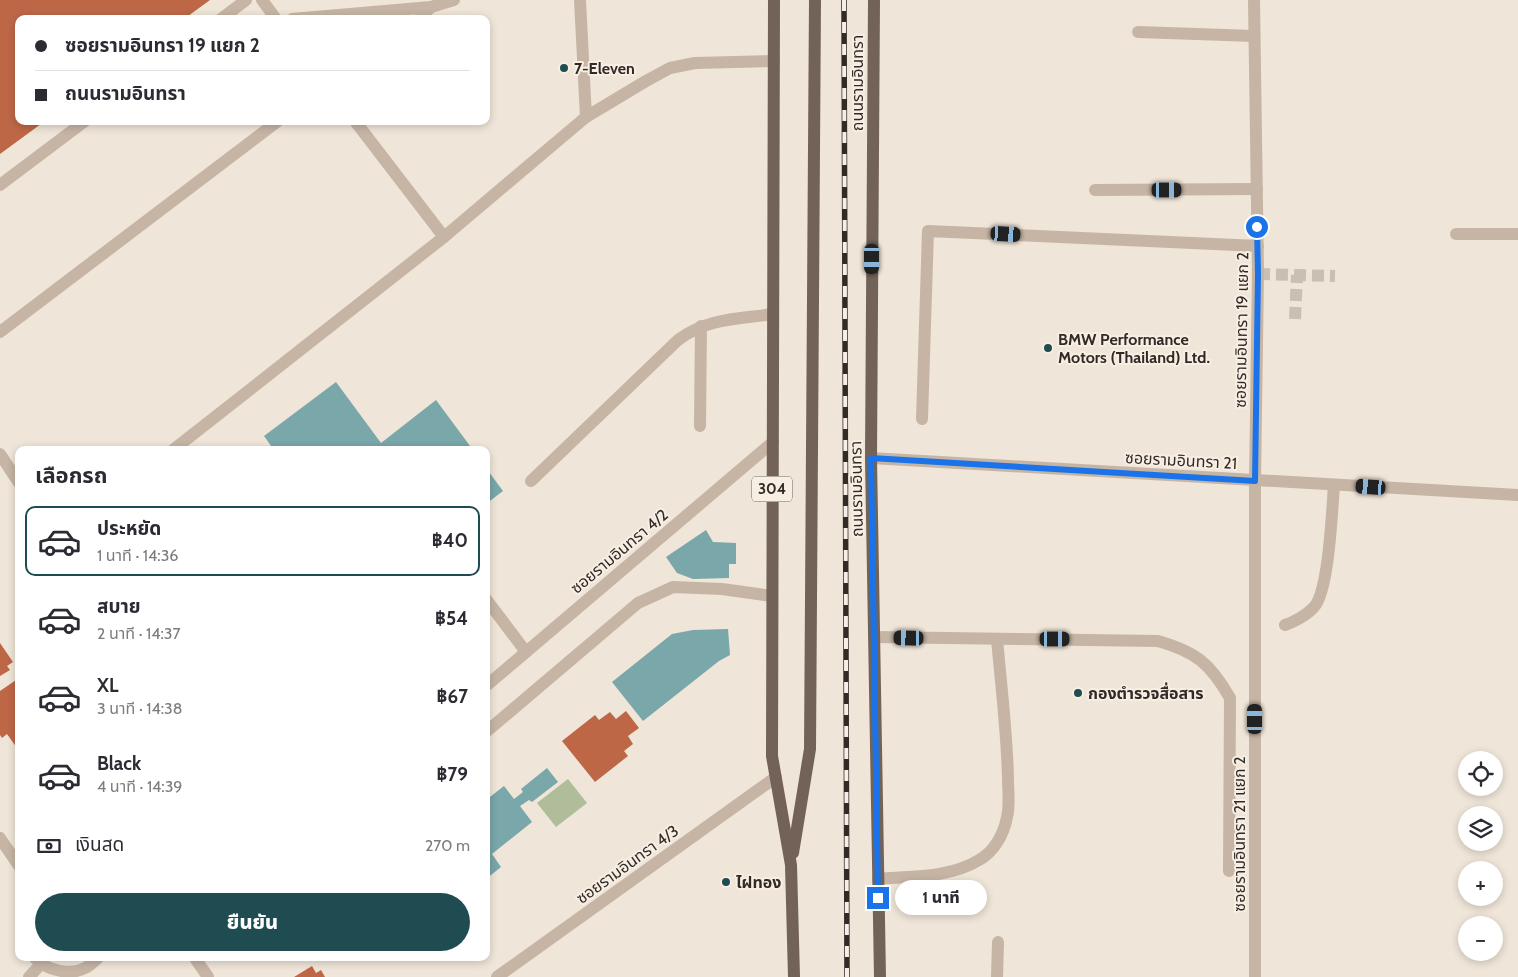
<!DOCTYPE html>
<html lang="th">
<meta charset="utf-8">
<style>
:root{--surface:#fff;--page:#f2f2f3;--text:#2b2b33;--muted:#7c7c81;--line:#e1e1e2;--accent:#1f4c51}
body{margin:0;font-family:Cabin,"Noto Sans Thai",sans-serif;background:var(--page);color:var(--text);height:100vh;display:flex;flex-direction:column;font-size:19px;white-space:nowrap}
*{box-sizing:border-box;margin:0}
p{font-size:16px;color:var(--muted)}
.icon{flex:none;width:28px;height:28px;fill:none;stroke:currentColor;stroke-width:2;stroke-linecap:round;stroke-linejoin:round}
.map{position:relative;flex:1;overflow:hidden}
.sheet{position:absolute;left:15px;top:446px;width:475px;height:515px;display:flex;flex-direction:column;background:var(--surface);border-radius:10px;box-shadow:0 2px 8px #0003}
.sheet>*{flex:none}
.top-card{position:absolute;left:15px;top:15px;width:475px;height:110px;border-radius:10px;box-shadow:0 2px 8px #0003;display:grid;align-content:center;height:110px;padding:0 20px;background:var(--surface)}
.tools{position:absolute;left:1458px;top:751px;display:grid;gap:10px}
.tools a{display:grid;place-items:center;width:45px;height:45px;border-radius:50%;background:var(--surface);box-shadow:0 2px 8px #0003;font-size:25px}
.end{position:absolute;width:22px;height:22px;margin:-11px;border:6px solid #1a73e8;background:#fff;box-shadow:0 0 0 2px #fff}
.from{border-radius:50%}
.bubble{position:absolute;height:35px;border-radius:18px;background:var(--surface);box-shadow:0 2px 8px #0003;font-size:16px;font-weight:800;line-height:35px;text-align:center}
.car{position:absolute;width:15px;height:30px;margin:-15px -8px;border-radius:6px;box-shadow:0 0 4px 1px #0007;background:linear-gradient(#222 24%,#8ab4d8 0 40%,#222 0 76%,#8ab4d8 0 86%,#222 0)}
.top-card b{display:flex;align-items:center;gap:18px;height:48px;font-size:19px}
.top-card b+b{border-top:1px solid var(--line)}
.top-card i{width:12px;height:12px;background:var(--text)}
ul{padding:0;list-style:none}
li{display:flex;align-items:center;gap:15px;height:70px;margin:0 10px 8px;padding:0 10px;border:2px solid transparent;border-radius:10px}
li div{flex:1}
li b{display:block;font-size:19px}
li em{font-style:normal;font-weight:800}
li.current{border-color:var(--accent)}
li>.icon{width:45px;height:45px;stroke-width:1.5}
h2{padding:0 20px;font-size:22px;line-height:60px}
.pay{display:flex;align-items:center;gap:12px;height:55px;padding:0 20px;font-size:19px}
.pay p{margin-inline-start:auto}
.cta{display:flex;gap:10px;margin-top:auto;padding:10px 20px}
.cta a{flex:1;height:58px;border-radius:30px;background:var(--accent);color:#fff;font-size:20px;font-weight:800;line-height:58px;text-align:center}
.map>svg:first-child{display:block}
.green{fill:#b0bd9a}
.water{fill:#79a7aa}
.building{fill:#be6747}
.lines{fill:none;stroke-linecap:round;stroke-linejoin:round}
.minor-tunnel{stroke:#c9c0b4;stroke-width:12;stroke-dasharray:12 6;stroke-linecap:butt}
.minor{stroke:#c6b5a5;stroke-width:12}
.major{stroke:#736258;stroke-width:12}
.rail-casing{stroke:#322a26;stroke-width:5.5}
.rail{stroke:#f7efe4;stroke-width:4;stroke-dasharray:11;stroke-linecap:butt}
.route{stroke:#1a73e8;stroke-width:6}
.poi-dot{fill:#1f4c51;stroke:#f7efe4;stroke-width:2}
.labels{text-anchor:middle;stroke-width:4;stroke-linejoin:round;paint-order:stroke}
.shield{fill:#f7efe4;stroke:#6d655f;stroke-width:1}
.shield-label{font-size:15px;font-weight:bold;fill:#322a26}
.poi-label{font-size:16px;font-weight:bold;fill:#322a26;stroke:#f7efe4;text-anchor:start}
.street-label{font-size:16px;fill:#322a26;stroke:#f7efe4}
</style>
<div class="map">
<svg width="1518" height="977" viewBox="0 0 1518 977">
<rect width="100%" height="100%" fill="#efe5d8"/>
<path class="green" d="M568 779 587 803 556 827 537 803Z"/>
<g class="water">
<path d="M336 382 381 443 436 400 473 450H274L264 436Z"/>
<path d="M486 468 503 491 486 504Z"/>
<path d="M706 530 713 542 736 543V564H729V578L693 579 677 573 666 557Z"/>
<path d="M728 629 730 655 719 661 643 721 612 682 672 634 693 630Z"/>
<path d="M547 768 558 782 532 802 529 800 520 806 532 822 492 854 501 867 486 879V800L504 786 514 799 523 792 521 789Z"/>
</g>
<g class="building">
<path d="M0 0H210L184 19H19V121H45L0 154Z"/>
<path d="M0 643 13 662 7 666 10 670 0 676Z"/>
<path d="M19 678V751L7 734 2 738 0 735V691Z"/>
<path d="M626 711 639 728 628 736 633 744 624 751 628 756 595 782 562 741 595 715 599 720 610 712 616 719Z"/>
<path d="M312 966 316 973 321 970 325 977H294Z"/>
</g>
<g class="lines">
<g class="minor-tunnel">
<path d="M1258 274 1335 276"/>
<path d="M1295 319 1297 275"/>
</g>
<g class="minor">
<path d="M262 0 276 19"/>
<path d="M580 0 586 117"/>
<path d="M1254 0 1258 274 1255 481V977"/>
<path d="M431 7 454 0"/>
<path d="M221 19 246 0"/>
<path d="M292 19 431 7 419 19"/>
<path d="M1138 32 1254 36"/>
<path d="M355 121 444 237"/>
<path d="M0 185 85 121"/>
<path d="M1095 190 1257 189"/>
<path d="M1456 234H1518"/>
<path d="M0 332 278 121"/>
<path d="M922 419 928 231 1258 246"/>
<path d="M700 426 701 326"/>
<path d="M173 450 444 237 586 117 646 81 670 68 695 63 774 61"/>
<path d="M0 454 19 483"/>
<path d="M871 458 1518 495"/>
<path d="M531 481 678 340C707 318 739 319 773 314"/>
<path d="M486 599 526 652"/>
<path d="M1285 625C1294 622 1307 615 1314 607 1329 591 1332 510 1334 485"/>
<path d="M874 637 1158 641C1196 652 1210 663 1230 698L1229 871"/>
<path d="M486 686 773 442"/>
<path d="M486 732 638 603 673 587 722 589 772 596"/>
<path d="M0 838 19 866"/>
<path d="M878 879C911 876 950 878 979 860 994 852 1004 834 1007 817 1010 806 1008 791 1008 779 1007 732 1001 685 997 639"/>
<path d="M35 958C46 970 70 976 85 968 90 966 94 961 98 958"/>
<path d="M195 958 208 977"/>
<path d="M29 977 41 964"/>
<path d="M497 977 776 777"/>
<path d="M997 977 998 942"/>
</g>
<g class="major">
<path d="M774 0 772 756 791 865 794 977"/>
<path d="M874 0 871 458 880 977"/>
<path d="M793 853 810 749 815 0"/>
</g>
<g class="rail-casing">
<path id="rail" d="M844 0 847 977"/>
</g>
<use href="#rail" class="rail"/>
</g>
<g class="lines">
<path class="route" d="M878 898 871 458 1255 481 1258 274 1257 227"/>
</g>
<g class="poi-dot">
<circle cx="564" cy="68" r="5"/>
<circle cx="1048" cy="348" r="5"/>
<circle cx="1078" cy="693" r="5"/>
<circle cx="726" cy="882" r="5"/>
</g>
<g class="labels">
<rect class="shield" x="752" y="476.5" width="40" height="25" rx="4"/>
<g class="shield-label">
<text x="772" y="494">304</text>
</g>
<g class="poi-label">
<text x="574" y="74">7-Eleven</text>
<text x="1058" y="345">BMW Performance<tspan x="1058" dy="18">Motors (Thailand) Ltd.</tspan></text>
<text x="1088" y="699">กองตำรวจสื่อสาร</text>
<text x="736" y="888">ไฝทอง</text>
</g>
<g class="street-label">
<text transform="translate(857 83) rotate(-90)" y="6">ถนนรามอินทรา</text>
<text transform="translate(1241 330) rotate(-89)" y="6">ซอยรามอินทรา 19 แยก 2</text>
<text transform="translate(1181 460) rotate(3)" y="6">ซอยรามอินทรา 21</text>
<text transform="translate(856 489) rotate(-91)" y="6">ถนนรามอินทรา</text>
<text transform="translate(619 551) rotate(-40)" y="6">ซอยรามอินทรา 4/2</text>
<text transform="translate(1239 834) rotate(-90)" y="6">ซอยรามอินทรา 21 แยก 2</text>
<text transform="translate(627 864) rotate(-36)" y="6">ซอยรามอินทรา 4/3</text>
</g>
</g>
</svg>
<div class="tools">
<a><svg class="icon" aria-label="locate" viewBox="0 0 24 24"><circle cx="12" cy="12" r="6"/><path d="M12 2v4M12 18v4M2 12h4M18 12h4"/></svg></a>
<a><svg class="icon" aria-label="layers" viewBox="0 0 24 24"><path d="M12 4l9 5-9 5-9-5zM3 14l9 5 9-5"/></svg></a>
<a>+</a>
<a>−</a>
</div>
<i class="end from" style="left:1257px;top:227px"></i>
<i class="end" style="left:878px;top:898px"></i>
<div class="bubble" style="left:895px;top:880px;width:92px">1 นาที</div>
<i class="car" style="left:1167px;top:190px;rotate:90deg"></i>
<i class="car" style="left:1006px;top:234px;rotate:93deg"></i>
<i class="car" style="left:872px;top:259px;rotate:180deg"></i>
<i class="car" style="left:1371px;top:487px;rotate:274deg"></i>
<i class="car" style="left:909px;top:638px;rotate:271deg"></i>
<i class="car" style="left:1055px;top:639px;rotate:90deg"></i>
<i class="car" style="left:1255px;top:719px;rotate:0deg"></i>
<div class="top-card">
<b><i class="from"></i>ซอยรามอินทรา 19 แยก 2</b>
<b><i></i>ถนนรามอินทรา</b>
</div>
<section class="sheet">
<h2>เลือกรถ</h2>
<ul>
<li class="current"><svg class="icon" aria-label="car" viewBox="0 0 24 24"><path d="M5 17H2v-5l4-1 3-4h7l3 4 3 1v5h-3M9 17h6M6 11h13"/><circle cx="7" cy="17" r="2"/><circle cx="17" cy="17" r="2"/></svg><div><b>ประหยัด</b><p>1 นาที · 14:36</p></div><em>฿40</em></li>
<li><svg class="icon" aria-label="car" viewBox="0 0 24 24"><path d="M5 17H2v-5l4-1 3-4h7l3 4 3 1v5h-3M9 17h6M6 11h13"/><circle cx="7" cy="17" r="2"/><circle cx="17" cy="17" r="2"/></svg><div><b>สบาย</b><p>2 นาที · 14:37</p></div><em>฿54</em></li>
<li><svg class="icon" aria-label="car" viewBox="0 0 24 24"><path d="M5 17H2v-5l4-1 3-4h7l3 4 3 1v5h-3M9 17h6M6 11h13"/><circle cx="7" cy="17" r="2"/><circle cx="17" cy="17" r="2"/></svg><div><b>XL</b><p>3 นาที · 14:38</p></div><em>฿67</em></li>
<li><svg class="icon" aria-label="car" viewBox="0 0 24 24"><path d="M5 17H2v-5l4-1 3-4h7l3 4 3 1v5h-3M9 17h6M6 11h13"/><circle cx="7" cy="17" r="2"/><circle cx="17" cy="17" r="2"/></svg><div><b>Black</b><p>4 นาที · 14:39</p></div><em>฿79</em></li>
</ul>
<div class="pay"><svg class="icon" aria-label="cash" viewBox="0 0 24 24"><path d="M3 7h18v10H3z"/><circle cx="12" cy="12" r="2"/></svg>เงินสด<p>270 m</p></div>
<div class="cta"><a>ยืนยัน</a></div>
</section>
</div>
